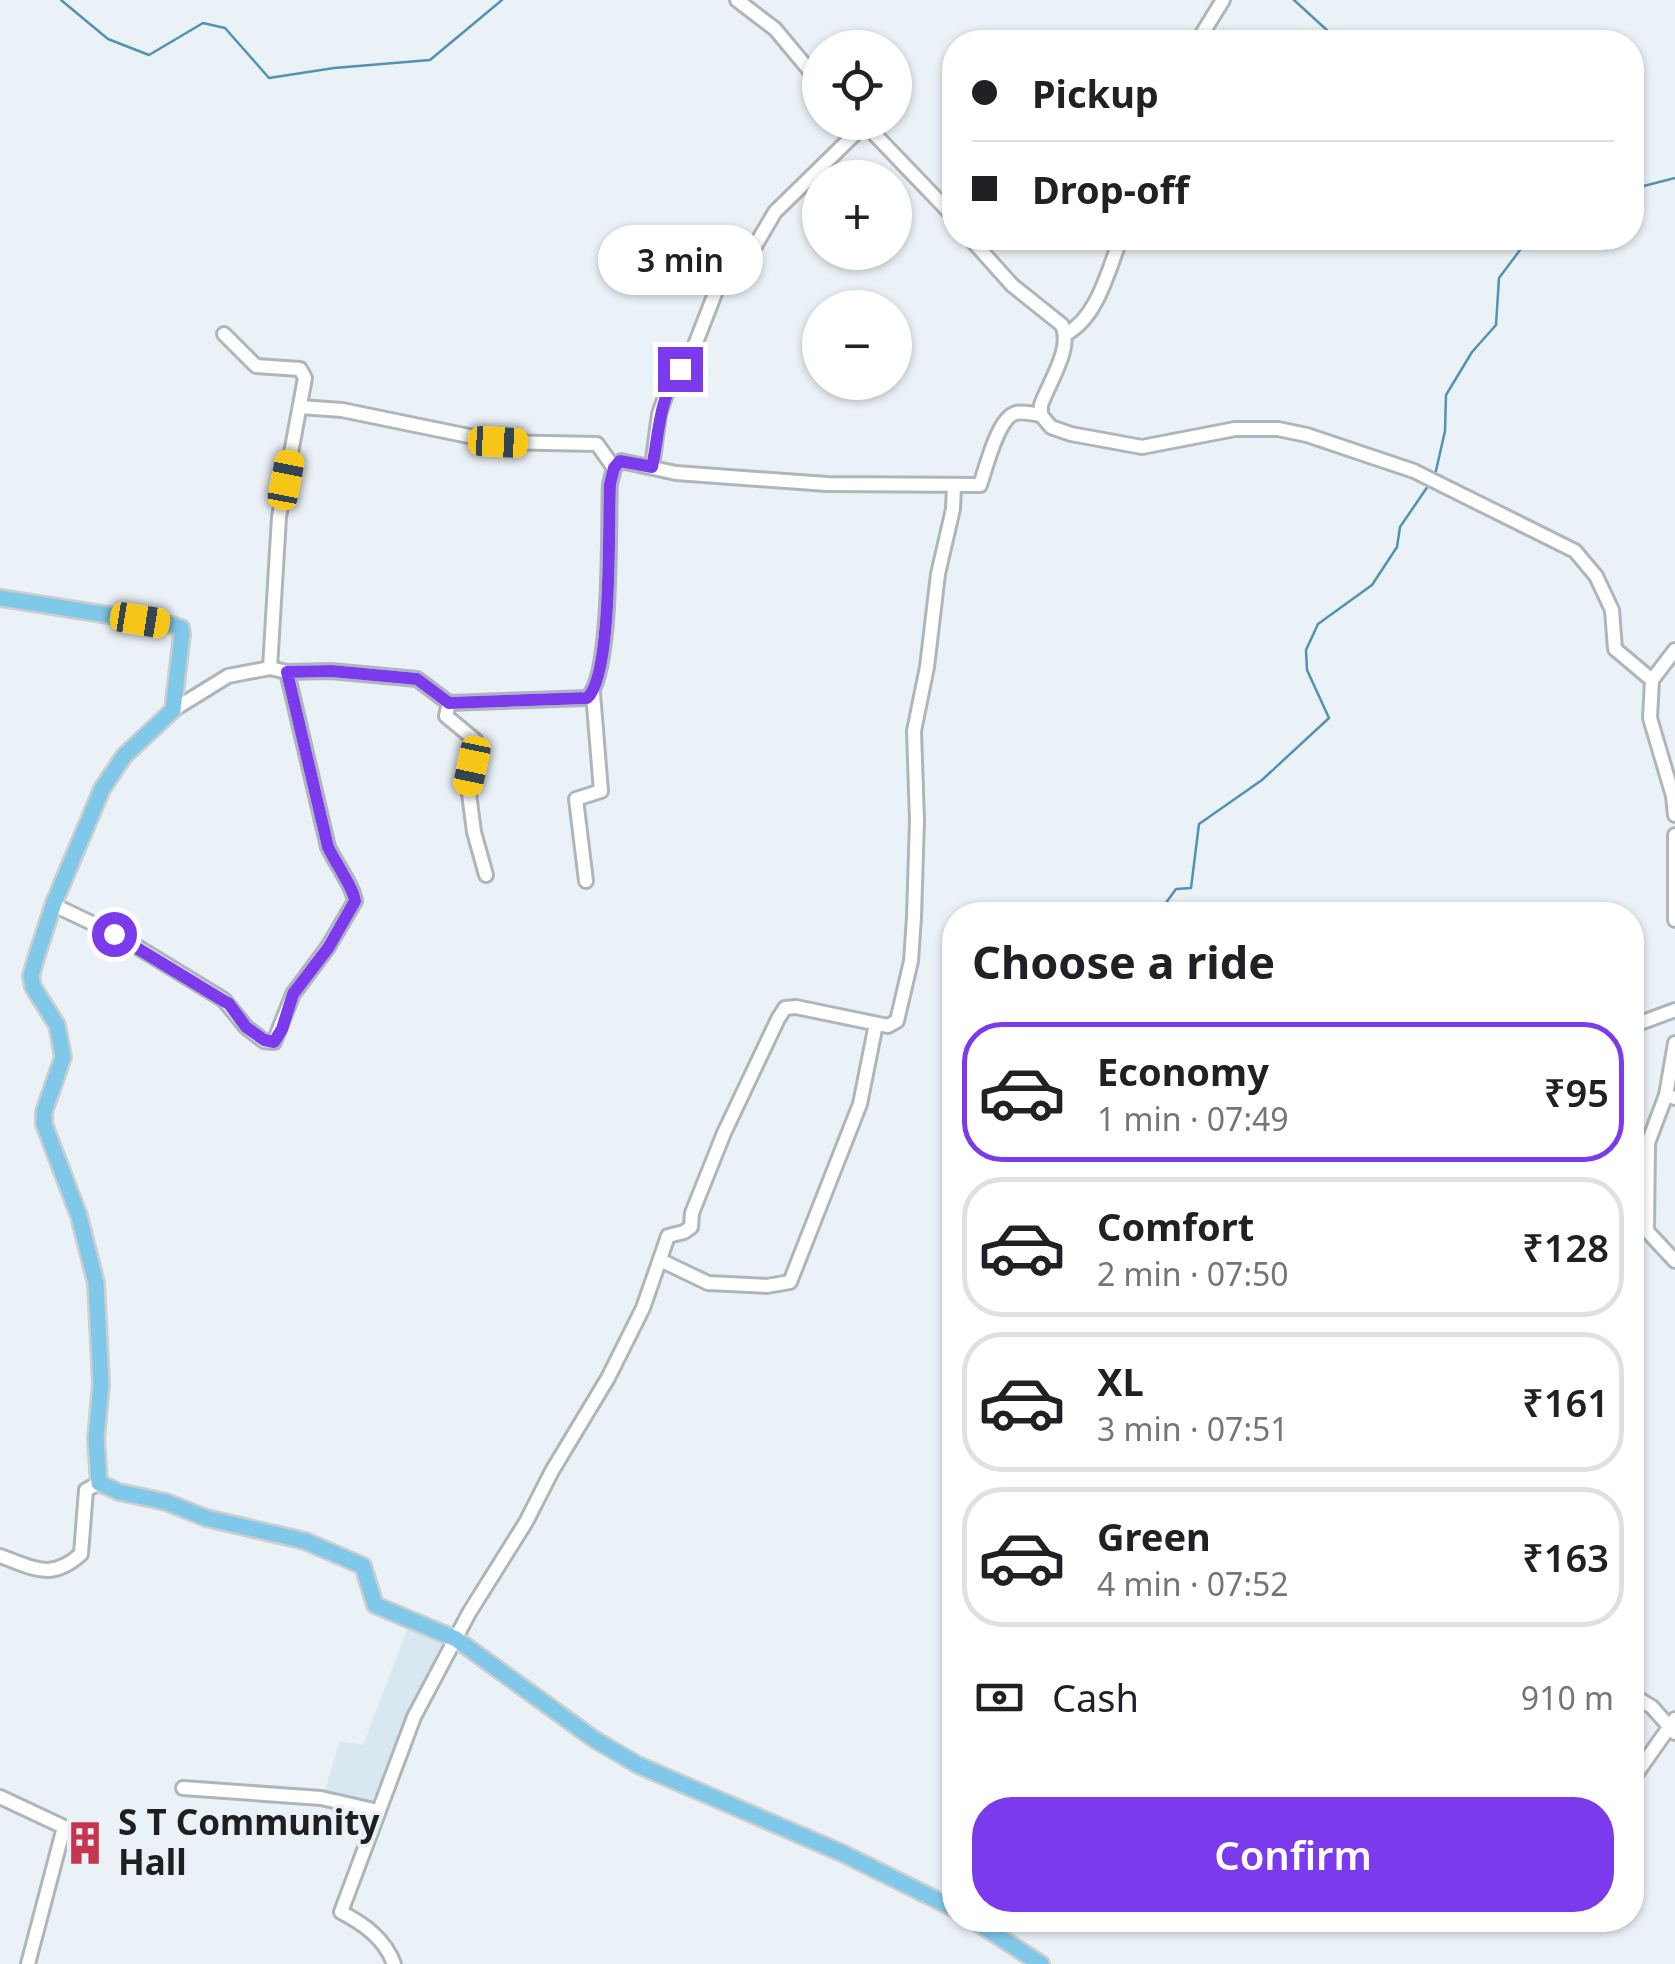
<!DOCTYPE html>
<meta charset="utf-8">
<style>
:root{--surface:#fff;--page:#f2f2f2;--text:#202124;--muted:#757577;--line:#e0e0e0;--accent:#7c3aed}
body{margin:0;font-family:"Noto Sans",sans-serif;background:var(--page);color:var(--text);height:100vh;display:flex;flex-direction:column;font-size:38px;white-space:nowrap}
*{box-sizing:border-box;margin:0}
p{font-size:32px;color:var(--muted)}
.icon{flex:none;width:55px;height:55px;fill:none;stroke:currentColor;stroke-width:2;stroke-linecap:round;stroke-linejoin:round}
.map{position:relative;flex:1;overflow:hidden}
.side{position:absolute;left:942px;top:902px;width:702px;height:1030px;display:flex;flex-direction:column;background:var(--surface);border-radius:40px;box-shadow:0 2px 8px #0004}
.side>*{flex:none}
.banner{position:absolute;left:942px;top:30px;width:702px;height:220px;border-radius:40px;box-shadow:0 2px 8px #0004;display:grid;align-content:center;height:220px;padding:0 30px;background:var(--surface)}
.controls{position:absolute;left:802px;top:30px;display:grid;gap:20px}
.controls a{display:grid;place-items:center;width:110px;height:110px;border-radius:50%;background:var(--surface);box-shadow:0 2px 8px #0004;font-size:50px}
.end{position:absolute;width:45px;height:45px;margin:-22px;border:12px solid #7c3aed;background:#fff;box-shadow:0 0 0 5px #fff}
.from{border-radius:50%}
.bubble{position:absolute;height:70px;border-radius:35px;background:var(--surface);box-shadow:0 2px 8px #0004;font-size:32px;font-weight:600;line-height:70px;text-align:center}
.car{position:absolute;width:30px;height:60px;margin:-30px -15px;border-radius:12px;box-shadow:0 0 8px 2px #0007;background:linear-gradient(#f5c518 24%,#345 0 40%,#f5c518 0 76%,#345 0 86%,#f5c518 0)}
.banner b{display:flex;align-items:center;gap:35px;height:95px;font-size:38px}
.banner b+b{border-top:2px solid var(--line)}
.banner i{width:25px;height:25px;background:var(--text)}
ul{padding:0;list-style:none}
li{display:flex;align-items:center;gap:30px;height:140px;margin:0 20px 15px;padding:0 10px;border:5px solid var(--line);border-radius:40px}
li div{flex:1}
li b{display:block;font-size:38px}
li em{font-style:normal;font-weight:600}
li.current{border-color:var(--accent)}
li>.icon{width:90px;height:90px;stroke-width:1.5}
h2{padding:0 30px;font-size:45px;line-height:120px}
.pay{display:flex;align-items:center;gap:25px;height:110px;padding:0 30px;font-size:38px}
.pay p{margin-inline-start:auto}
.action{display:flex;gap:20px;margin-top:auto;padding:20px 30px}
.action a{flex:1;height:115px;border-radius:40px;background:var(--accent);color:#fff;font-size:40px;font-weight:600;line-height:115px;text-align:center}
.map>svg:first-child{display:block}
.built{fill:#d8e7f0}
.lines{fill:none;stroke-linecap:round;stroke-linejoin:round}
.stream{stroke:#5292b5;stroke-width:2.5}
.minor-casing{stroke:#afb6ba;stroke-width:18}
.major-casing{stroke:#cdcece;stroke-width:20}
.minor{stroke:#fff;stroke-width:12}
.major{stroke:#80c8e9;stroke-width:15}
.route{stroke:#7c3aed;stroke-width:12}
.labels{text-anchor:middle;stroke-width:8;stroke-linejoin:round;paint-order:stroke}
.poi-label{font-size:35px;font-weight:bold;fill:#1d1f21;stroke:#ebf2f7;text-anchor:start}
</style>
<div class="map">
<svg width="1675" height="1964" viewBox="0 0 1675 1964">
<rect width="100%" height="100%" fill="#ebf2f7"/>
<path class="built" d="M409 1625 450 1641 376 1807 323 1796 340 1741 363 1745Z"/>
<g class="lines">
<g class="stream">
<path d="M61 0 108 39 149 55 203 23 225 28 269 78 334 68 430 60 502 0"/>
<path d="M1294 0 1340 42"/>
<path d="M1632 189 1675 178"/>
<path d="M1590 238 1606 249 1617 238"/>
<path d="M1435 475 1445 431 1446 395 1472 352 1496 325 1499 278 1520 250 1524 238"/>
<path d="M1157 915 1176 889 1191 888 1199 824 1262 780 1329 718 1307 670 1306 650 1318 624 1372 585 1397 547 1400 527 1428 486"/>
</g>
<g class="minor-casing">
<g id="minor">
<path d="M737 0 775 29 820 83"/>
<path d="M1197 42 1223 0"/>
<path d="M863 122 955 218"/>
<path d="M970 238 1012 285 1062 325C1073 348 1049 382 1041 405V415L1051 427 1071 434 1142 447 1235 429H1278L1307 435 1414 471 1575 551 1596 576 1612 610 1615 649 1652 680 1650 718 1673 796 1675 815"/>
<path d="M224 334 256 366 300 369 305 378 279 517 270 668"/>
<path d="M1066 334C1098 317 1108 270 1121 238"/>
<path d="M300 407 342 410 498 442 597 444 614 468"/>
<path d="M652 467 659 414 671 380 693 350 723 273 742 268 775 212 865 124"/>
<path d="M1652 680 1675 650"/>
<path d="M449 703 446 716 475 740 468 786 474 832 486 875"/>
<path d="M173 710 228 676 270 668 287 672 331 671 417 679 449 703 587 698C613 676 608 524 610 484L614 468 621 461 676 473 827 484 980 485C986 468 998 417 1016 413 1023 411 1034 414 1041 415"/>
<path d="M1675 835V920"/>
<path d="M586 881 576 799 601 791 593 693"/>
<path d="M54 905 121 937 224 1000 246 1027 264 1041 274 1042 293 994 328 947 355 901C354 888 335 862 328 847L287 672"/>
<path d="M1375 913 1381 915"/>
<path d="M1632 1026 1675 1010"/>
<path d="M1675 1043 1666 1095 1675 1098"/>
<path d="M1666 1095 1648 1143 1647 1231 1675 1261"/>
<path d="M660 1260 708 1283 767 1286 790 1282 860 1104 876 1024"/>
<path d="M0 1556C34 1568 51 1581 81 1554L86 1490 99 1483"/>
<path d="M1632 1695 1652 1707 1675 1733"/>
<path d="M1632 1780 1675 1719"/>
<path d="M183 1788 321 1798 378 1811"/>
<path d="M0 1797 64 1827 28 1964"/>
<path d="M394 1964C385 1939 364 1924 341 1912L414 1717 469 1613 526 1522 552 1471 608 1378 643 1308 668 1236 684 1232 691 1227 692 1213 724 1133 778 1019 785 1008 796 1007 888 1026 897 1021 911 961 914 917 917 820 914 731 927 667 938 574 953 509 954 486"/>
</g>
</g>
<g class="major-casing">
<g id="major">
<path d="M0 598 172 625 181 628 182 634 173 710 124 756 102 789 54 903 36 958 31 976 33 987 57 1025 63 1057 44 1112V1124L79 1216 96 1283 101 1384 96 1439 99 1483 119 1492 166 1502 206 1518 305 1541 363 1566 375 1605 456 1639 594 1739 638 1765 844 1854 955 1909"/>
<path d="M973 1920 1041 1964"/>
</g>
</g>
<use href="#minor" class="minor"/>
<use href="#major" class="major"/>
</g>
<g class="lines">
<path class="route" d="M114 934 229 1004 246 1027 264 1040 274 1042 282 1029 293 994 328 948 355 901C354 889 335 862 328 847L287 672 331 671 417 679 449 703 587 698C613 676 608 524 610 484L614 468 620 461 652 467C659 433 659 398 680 369"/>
</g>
<defs>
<g id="building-bare" transform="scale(3.45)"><path d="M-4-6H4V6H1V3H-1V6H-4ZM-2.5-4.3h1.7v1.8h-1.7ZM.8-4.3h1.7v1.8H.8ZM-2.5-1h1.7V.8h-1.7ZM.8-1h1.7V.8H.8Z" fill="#c5354d" stroke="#ebf2f7" stroke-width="2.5" paint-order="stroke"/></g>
</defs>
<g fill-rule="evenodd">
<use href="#building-bare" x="85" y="1843"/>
</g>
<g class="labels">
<g class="poi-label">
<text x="118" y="1835">S T Community<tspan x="118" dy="40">Hall</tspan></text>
</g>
</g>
</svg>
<div class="controls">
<a><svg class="icon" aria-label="locate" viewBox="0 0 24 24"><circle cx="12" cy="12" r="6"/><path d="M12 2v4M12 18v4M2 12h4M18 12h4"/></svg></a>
<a>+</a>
<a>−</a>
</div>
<i class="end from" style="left:114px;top:934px"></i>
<i class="end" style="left:680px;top:369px"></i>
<div class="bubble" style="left:598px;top:225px;width:165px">3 min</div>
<i class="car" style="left:498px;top:442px;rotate:93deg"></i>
<i class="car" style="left:286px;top:480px;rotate:11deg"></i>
<i class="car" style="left:140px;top:620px;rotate:99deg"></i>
<i class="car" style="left:472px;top:766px;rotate:192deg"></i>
<div class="banner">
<b><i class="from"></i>Pickup</b>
<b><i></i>Drop-off</b>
</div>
<section class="side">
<h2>Choose a ride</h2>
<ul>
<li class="current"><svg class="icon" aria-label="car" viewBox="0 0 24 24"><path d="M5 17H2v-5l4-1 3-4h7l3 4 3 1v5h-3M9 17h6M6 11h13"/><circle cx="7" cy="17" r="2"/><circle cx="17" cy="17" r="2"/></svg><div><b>Economy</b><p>1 min · 07:49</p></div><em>₹95</em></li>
<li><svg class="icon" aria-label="car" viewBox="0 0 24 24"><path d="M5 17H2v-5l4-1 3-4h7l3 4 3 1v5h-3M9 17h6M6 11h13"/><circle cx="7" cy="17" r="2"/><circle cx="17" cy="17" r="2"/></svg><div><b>Comfort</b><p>2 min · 07:50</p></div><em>₹128</em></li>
<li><svg class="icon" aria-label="car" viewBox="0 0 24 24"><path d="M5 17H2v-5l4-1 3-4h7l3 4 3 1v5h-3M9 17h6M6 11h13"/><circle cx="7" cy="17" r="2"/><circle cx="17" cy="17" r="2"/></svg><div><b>XL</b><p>3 min · 07:51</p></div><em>₹161</em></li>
<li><svg class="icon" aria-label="car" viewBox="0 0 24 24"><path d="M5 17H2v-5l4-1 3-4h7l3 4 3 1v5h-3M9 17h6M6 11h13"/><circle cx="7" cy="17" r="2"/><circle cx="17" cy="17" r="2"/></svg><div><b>Green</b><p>4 min · 07:52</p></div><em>₹163</em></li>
</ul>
<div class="pay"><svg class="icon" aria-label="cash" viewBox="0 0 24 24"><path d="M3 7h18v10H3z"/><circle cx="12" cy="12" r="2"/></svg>Cash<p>910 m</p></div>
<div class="action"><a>Confirm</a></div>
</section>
</div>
